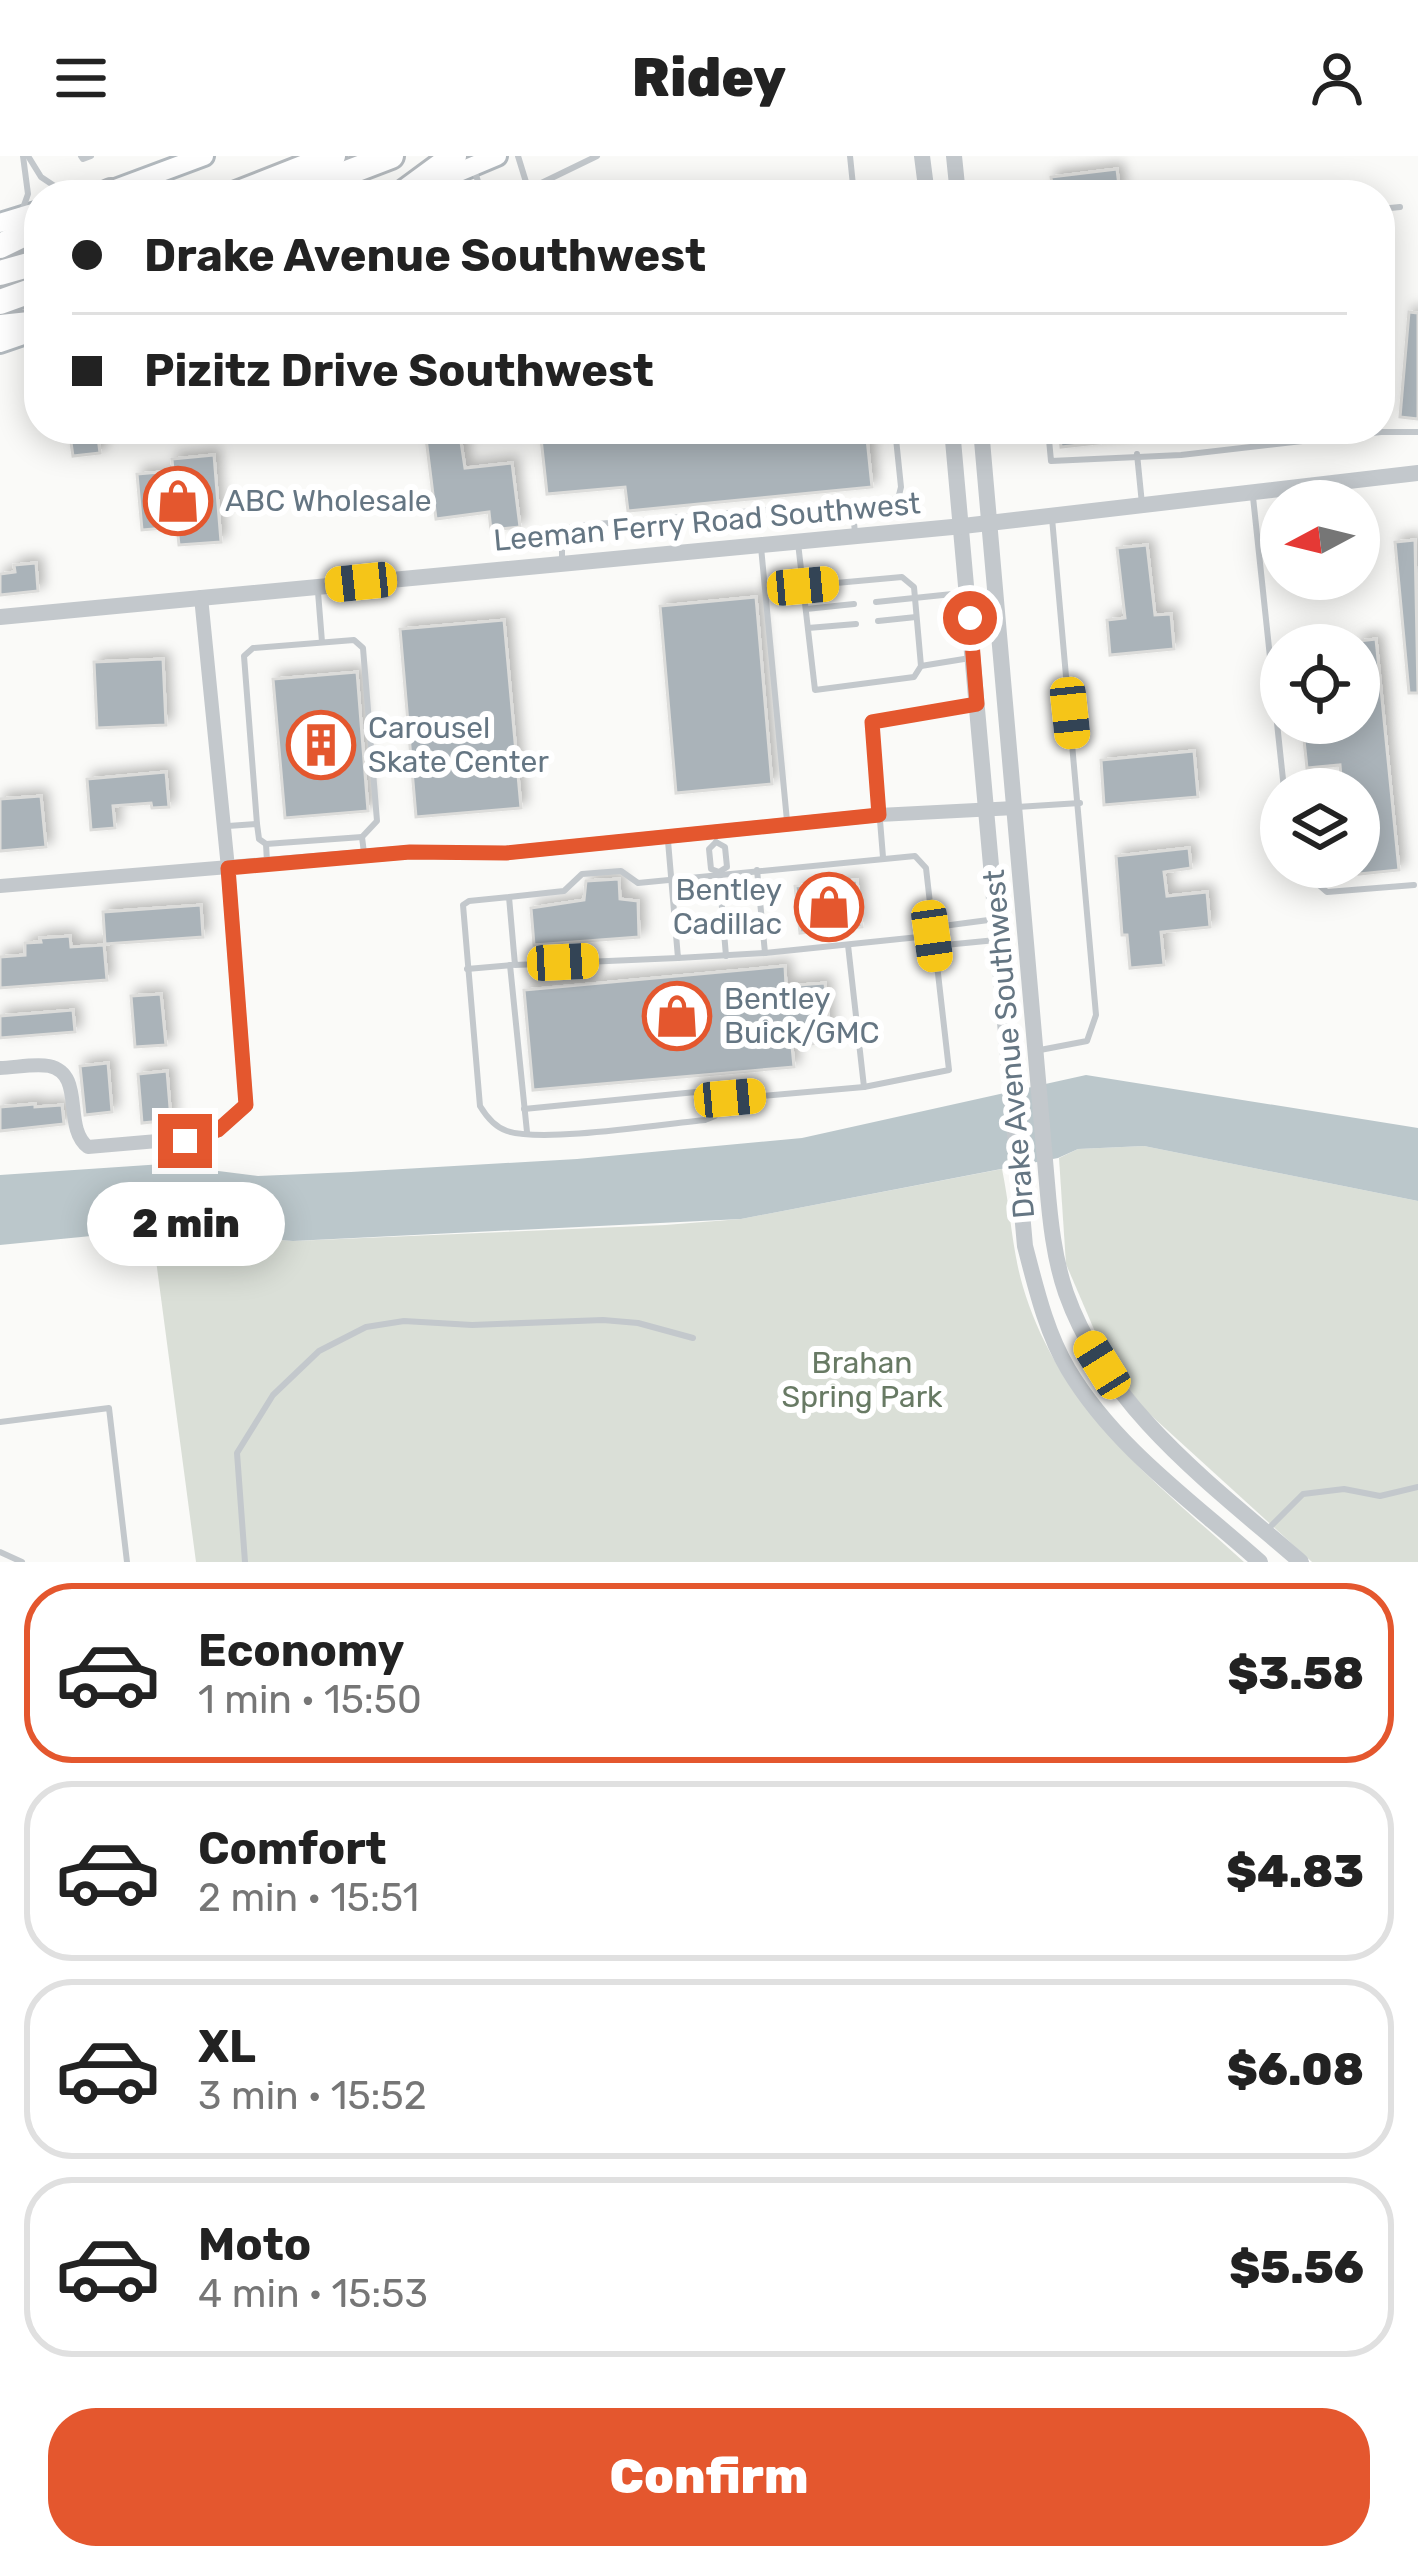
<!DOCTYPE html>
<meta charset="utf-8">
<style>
:root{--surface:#fff;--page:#f6f6f6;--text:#222;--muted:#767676;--line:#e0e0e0;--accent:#e4572e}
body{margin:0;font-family:Rubik,sans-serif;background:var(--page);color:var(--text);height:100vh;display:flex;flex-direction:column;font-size:45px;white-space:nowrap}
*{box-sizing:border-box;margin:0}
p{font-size:39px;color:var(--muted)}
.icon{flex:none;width:66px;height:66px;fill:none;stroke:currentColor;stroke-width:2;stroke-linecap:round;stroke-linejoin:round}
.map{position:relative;height:1406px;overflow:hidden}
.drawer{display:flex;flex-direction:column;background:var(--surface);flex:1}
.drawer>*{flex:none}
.top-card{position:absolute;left:24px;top:24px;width:1371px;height:264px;border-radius:48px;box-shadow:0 6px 30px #0003;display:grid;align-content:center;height:264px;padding:0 48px;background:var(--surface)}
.needle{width:78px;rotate:263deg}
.controls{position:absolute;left:1260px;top:324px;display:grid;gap:24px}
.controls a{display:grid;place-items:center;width:120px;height:120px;border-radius:50%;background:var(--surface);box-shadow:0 6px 30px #0003;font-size:60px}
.end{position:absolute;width:54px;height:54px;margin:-27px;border:15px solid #e4572e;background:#fff;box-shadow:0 0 0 6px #fff}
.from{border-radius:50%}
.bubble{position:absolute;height:84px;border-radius:42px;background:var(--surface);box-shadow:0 6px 30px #0003;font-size:39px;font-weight:800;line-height:84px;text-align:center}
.car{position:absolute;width:36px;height:72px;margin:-36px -18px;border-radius:15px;box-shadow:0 0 9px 3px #0007;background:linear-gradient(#f5c518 24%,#345 0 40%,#f5c518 0 76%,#345 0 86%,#f5c518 0)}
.top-card b{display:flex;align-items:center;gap:42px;height:114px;font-size:45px}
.top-card b+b{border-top:3px solid var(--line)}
.top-card i{width:30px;height:30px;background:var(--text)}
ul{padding:21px 0 0;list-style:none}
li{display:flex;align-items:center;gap:36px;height:180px;margin:0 24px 18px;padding:0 24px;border:6px solid var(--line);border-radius:48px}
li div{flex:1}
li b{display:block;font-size:45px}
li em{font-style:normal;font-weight:800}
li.active{border-color:var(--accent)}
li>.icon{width:108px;height:108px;stroke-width:1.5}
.action{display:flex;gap:24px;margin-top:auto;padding:24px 48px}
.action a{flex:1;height:138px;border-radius:48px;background:var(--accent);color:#fff;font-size:48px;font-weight:800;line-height:138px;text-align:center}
header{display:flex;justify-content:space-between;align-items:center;height:156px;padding:0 48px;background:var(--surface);font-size:54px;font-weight:800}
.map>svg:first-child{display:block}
.green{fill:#dadfd7}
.water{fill:#bbc7cb}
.building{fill:#aab3b9;stroke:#dcdcda;stroke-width:3;filter:url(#shadow)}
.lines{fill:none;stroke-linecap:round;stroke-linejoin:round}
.secondary-casing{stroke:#b3babf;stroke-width:24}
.motorway-casing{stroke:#b4b9bd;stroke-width:30}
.service{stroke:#c3c8cc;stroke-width:6}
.minor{stroke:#c3c8cc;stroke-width:14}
.tertiary{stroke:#c3c8cc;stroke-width:16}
.secondary{stroke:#fff;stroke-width:18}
.motorway{stroke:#fff;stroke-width:24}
.route{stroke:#e4572e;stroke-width:15}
.labels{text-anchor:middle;stroke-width:12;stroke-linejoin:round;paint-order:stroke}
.poi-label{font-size:30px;fill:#657683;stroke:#fff;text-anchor:start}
.street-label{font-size:30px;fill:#657683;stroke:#fff}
.park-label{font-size:30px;fill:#687a64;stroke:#fff}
</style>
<header><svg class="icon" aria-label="menu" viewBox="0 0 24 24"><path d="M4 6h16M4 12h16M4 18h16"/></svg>Ridey<svg class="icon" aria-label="person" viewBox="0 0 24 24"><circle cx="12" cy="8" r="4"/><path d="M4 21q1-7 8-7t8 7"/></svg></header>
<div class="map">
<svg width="1418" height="1406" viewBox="0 0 1418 1406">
<defs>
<filter id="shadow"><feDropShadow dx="5.5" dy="-5.5" stdDeviation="6" flood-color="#0004"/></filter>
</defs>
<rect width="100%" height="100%" fill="#fafaf8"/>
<g class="green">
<path d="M1144 990 1418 1045V1406H1312L1144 1253 1108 1206 1066 1108 1059 1002 1078 993Z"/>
<path d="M1002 1013C1010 1051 1012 1094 1023 1131 1060 1254 1153 1324 1244 1406H196L152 1074 293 1085 665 1069 741 1063Z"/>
</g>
<path class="water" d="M1086 919 1418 972V1045L1144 990 1078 993 1058 1002 741 1063 293 1085 152 1074 0 1089V1019L163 1008 258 1020 351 1016 577 1003 802 982Z"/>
<g class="building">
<path d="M1117 13 1120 39H1053L1051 21Z"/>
<path d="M1409 156 1418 157V263L1400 261Z"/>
<path d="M69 273H97L100 297 73 300Z"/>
<path d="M459 273 465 312 512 307 520 371 491 374 489 356 436 363 425 274Z"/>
<path d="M540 273H866L872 331 628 355 625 331 547 338Z"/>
<path d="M1059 273H1124L1125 284 1061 291Z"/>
<path d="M214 299 221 386 179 389 177 371 142 374 137 318 173 315 172 303Z"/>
<path d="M1415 384 1418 537H1409L1395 386Z"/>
<path d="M1147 389 1155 459 1171 458 1174 493 1110 499 1107 464 1125 462 1117 392Z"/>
<path d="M36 407 38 435 0 439V418L15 416 14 409Z"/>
<path d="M756 441 772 628 676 637 660 450Z"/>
<path d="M504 464 521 652 416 661 400 473Z"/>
<path d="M1376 483 1399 714 1359 718V633H1342L1340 609 1307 612 1303 575 1336 572 1335 567H1359V485Z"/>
<path d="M163 503 166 569 97 572 94 506Z"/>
<path d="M357 516 368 655 285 662 273 523Z"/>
<path d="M1194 595 1198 641 1104 649 1101 604Z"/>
<path d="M166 616 169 651 152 652 151 647 113 650 115 672 91 674 87 623Z"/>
<path d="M41 640 46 691 0 695V643Z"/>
<path d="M1189 692 1191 712 1164 716 1167 740 1207 736 1210 771 1161 776 1164 809 1130 812 1127 779H1122L1116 700Z"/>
<path d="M619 723 620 743 638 745 639 781 534 789 531 752 584 744 586 725Z"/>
<path d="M857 724 862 771 800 777 795 730Z"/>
<path d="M201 749 203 781 105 788 103 756Z"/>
<path d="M70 780 71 791 104 789 107 824 0 832V801L25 799V787L41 786 40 782Z"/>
<path d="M785 810 786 830 825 827 831 886 792 890 794 911 533 934 524 834Z"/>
<path d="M161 838 166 889 135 891 131 840Z"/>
<path d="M73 854 75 876 0 882V860Z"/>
<path d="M108 907 112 956 85 959 80 910Z"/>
<path d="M167 915 171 964 142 967 138 918Z"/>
<path d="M35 948V951L62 949 64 968 0 975V951Z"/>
</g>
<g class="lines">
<g class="secondary-casing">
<g id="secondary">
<path d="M421 32 497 0"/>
<path d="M102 38 204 0"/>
<path d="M0 67 39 55"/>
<path d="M0 187 35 175"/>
</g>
</g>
<g class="motorway-casing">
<g id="motorway">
<path d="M104 39 111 36"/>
<path d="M234 39 333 0"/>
<path d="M289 39 391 0"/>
<path d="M401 39 454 0"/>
<path d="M0 90 39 71"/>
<path d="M0 117 39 106"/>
<path d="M0 146 39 132"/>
<path d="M0 171 39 167"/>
</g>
</g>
<g class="service">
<path d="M28 0 41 21 68 39"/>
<path d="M81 0 83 3 91 0"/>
<path d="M518 0 530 39"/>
<path d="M850 0 854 39"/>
<path d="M474 14 483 39"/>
<path d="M529 33 597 0"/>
<path d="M1380 53 1400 51"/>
<path d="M22 55 28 38 23 0"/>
<path d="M1048 273 1051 305 1181 299 1381 276H1418"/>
<path d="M1153 273 1155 274"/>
<path d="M1137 298 1142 348"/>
<path d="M1253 341 1284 633"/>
<path d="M852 349 855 376"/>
<path d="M798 387 815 534 914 521 921 510 970 502"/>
<path d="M761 391 787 665"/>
<path d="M562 403V377L573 370 898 343 901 331 895 273"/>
<path d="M803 430 902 421 914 431 921 510"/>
<path d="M318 436 322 486"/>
<path d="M876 446 962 437"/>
<path d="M806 453 854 448"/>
<path d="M878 465 916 461"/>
<path d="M808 472 856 468"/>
<path d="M1017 651 1080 647"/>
<path d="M257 668 244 500 253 492 354 484 363 492 377 665 362 681 364 697"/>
<path d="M228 670 257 668 259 683 266 688 267 706"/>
<path d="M668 685 678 802 765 797 938 779 943 770 996 763"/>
<path d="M716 686 725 691 727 711 719 716 726 800"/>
<path d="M716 686 709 693 711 713 719 716"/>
<path d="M266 688 362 681"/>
<path d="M883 701 872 566 973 548"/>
<path d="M1298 711 1327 736 1414 729"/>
<path d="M757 714 765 797"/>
<path d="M509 741 564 735 582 718 621 715 638 727 915 700 926 712 949 914 864 931 715 944V960L705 964C663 968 543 987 507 975 495 971 486 960 480 950L463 749 469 745 509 741 515 809 678 802"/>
<path d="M938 779 945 789 996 784"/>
<path d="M848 789 864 931"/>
<path d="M510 809 527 976"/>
<path d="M467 813 512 809"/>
<path d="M1040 894 1087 885 1096 859 1052 362"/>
<path d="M524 953 706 935 715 944"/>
<path d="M0 1266 109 1252 127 1406"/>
<path d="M1268 1373 1303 1338 1344 1333 1380 1340 1418 1331"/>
<path d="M0 1396 22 1406"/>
<path d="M245 1406 237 1297 273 1239 319 1195 366 1171 404 1165 472 1169 603 1164 638 1167 693 1182"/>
</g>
<g class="minor">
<path d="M0 730 410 696 506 697 879 659 1015 652"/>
<path d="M0 912C14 912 34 907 49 910 86 918 62 971 88 991L204 981 218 974 246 949 228 712 201 441"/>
</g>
<g class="tertiary">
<path d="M922 0 927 39"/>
<path d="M954 0 958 39"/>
<path d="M952 273 1025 1090C1036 1132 1046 1176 1068 1213 1115 1292 1193 1346 1260 1406"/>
<path d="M981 273 1047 1027C1050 1064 1054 1102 1066 1137 1107 1253 1211 1328 1301 1406"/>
<path d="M0 461 963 370 1418 317"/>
</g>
<use href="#secondary" class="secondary"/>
<use href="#motorway" class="motorway"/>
</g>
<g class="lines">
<path class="route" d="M185 985 218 974 246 949 228 712 410 696 506 697 879 659 872 566 977 548 970 462"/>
</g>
<defs>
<g id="shop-ring" transform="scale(3.45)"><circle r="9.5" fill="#fff" stroke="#e4572e" stroke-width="1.5"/><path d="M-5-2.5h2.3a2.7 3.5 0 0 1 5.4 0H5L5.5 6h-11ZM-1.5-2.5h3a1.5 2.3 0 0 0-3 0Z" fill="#e4572e"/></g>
<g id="building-ring" transform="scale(3.45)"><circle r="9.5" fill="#fff" stroke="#e4572e" stroke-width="1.5"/><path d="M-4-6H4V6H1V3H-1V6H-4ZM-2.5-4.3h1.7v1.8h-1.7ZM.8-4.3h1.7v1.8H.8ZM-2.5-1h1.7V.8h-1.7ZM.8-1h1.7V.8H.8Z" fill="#e4572e"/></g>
</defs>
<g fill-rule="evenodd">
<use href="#shop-ring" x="178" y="345"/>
<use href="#building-ring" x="321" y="589"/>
<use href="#shop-ring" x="829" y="751"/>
<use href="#shop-ring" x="677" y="860"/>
</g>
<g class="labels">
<g class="poi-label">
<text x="225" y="355">ABC Wholesale</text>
<text x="368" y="582">Carousel<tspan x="368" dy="34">Skate Center</tspan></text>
<text x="782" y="744" text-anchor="end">Bentley<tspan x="782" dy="34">Cadillac</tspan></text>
<text x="724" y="853">Bentley<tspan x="724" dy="34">Buick/GMC</tspan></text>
</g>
<g class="street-label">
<text transform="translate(707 366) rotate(-5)" y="10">Leeman Ferry Road Southwest</text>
<text transform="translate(1009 888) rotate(-95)" y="10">Drake Avenue Southwest</text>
</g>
<g class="park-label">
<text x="862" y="1217">Brahan<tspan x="862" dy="34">Spring Park</tspan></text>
</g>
</g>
</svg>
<div class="controls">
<a><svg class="needle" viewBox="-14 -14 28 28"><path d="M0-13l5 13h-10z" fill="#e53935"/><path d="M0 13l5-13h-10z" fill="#767676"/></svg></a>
<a><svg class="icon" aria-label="locate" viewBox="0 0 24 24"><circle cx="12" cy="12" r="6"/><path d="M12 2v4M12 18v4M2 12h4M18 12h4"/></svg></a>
<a><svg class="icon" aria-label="layers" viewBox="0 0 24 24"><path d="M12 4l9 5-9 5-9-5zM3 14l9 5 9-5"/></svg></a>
</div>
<i class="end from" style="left:970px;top:462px"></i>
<i class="end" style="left:185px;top:985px"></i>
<div class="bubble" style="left:87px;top:1026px;width:198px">2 min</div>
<i class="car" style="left:361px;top:426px;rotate:264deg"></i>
<i class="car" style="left:803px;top:430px;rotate:85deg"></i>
<i class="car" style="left:1070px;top:557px;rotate:174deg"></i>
<i class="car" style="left:932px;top:780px;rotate:172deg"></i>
<i class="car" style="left:563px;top:806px;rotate:87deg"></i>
<i class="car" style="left:730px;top:942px;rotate:85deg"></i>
<i class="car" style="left:1102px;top:1209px;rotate:328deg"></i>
<div class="top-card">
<b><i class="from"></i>Drake Avenue Southwest</b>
<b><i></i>Pizitz Drive Southwest</b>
</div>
</div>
<section class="drawer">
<ul>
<li class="active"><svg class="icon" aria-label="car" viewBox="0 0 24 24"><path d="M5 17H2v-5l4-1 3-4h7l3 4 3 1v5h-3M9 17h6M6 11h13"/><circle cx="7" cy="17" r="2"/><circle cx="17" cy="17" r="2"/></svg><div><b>Economy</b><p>1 min · 15:50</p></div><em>$3.58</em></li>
<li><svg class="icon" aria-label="car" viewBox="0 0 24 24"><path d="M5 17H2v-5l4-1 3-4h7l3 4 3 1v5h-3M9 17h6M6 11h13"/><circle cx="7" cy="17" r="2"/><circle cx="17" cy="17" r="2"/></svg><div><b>Comfort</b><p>2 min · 15:51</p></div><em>$4.83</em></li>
<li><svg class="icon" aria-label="car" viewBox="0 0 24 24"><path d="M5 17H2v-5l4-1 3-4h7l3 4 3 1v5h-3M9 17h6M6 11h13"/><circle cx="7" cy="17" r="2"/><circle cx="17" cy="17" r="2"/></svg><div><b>XL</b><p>3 min · 15:52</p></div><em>$6.08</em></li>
<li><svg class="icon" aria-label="car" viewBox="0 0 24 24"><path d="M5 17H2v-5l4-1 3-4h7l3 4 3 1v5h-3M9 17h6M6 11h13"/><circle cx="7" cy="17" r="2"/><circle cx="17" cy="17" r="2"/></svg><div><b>Moto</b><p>4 min · 15:53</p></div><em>$5.56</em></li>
</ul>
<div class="action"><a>Confirm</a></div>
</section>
